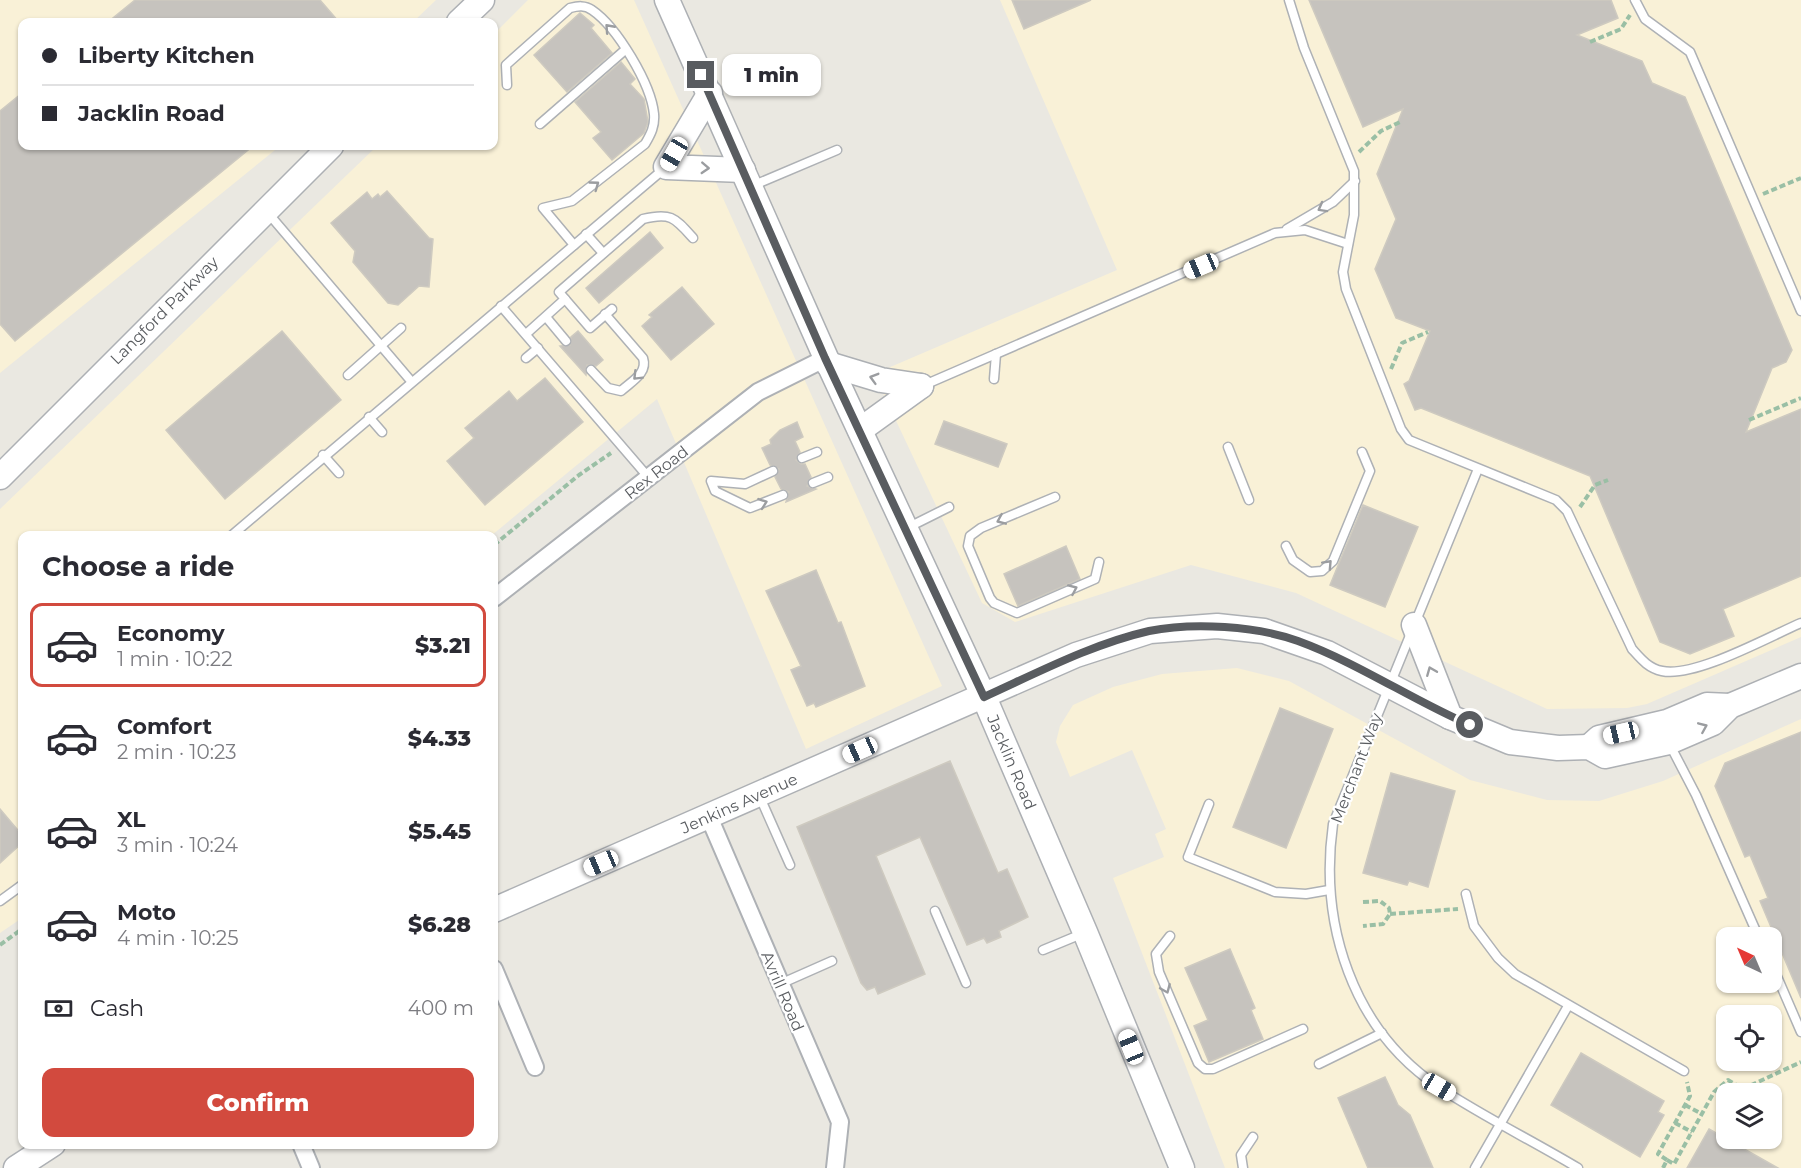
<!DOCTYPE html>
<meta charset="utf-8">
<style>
:root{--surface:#fff;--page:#f7f7f7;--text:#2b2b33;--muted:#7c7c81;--line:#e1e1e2;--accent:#d24a3e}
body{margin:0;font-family:Montserrat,sans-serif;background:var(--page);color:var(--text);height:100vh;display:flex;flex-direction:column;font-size:22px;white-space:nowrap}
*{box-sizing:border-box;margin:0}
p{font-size:20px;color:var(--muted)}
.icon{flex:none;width:33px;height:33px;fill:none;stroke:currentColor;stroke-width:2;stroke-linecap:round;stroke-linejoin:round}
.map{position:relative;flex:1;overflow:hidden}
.side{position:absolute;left:18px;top:531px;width:480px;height:618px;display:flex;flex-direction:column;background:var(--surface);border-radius:12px;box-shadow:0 2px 4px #0004}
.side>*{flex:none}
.hud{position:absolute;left:18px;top:18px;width:480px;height:132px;border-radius:12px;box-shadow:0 2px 4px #0004;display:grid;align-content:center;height:132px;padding:0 24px;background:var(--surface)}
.needle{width:39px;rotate:316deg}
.controls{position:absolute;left:1716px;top:927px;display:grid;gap:12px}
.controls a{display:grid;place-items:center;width:66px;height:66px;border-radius:12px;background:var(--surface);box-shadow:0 2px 4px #0004;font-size:30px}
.end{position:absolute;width:27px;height:27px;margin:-14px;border:8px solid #595c60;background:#fff;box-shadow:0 0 0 3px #fff}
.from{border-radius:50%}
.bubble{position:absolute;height:42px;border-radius:12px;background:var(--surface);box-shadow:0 2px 4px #0004;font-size:20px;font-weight:800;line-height:42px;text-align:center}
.car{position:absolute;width:18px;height:36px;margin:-18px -9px;border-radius:8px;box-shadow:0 0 4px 2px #0007;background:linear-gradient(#fff 24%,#345 0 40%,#fff 0 76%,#345 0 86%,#fff 0)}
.hud b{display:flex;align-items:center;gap:21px;height:57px;font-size:22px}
.hud b+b{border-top:2px solid var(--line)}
.hud i{width:15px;height:15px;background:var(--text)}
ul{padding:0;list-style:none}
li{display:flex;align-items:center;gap:18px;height:84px;margin:0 12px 9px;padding:0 12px;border:3px solid transparent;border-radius:12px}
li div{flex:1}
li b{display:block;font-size:22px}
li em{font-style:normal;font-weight:800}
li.active{border-color:var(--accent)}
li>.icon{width:54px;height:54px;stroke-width:1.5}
h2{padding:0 24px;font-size:27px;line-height:72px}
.pay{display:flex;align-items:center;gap:15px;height:66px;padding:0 24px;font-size:22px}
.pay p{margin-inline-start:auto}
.cta{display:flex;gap:12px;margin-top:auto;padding:12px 24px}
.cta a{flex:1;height:69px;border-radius:12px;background:var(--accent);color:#fff;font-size:24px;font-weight:800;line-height:69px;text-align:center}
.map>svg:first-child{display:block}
.commercial{fill:#f9f1d7;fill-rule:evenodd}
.building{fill:#c6c3be;stroke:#cecac0;stroke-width:1.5}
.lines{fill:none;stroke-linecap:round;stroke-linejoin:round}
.lane-casing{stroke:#aeb1b5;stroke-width:11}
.street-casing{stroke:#aeb1b5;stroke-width:20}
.secondary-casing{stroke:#adb0b4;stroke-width:27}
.path{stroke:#9abfa5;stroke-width:4;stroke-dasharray:6 3;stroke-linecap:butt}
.lane{stroke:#fff;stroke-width:8}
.street{stroke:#fff;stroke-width:16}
.secondary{stroke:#fff;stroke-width:24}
.oneway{stroke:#9b9da0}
.route{stroke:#595c60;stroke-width:8}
.labels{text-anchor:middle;stroke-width:4.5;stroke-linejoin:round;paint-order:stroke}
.street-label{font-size:16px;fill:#595c60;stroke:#fff}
</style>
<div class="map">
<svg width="1801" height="1168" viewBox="0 0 1801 1168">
<rect width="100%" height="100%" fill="#eae8e1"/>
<g class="commercial">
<path d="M0 0H436L413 22H22V146H280L0 373Z"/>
<path d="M528 0H634L942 686 806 749 657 399 492 535 22 536V918L0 933V509L377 146H494V34Z"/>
<path d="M1000 0H1801V637L1647 704 1627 708 1547 709 1296 593 1191 565 1015 622 982 603 874 374 1117 270Z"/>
<path d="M1237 668 1289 681 1470 780 1547 800 1599 801 1663 781 1801 719V1168H1225L1113 878 1164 857 1155 834 1166 829 1132 750 1070 777 1056 742 1060 726 1073 705 1113 687 1162 674ZM1726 938H1772V982H1726ZM1726 1016H1772V1060H1726ZM1726 1094H1772V1138H1726Z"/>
</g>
<g class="building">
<path d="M135 0H320L339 22H108Z"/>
<path d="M1012 0H1091L1024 29Z"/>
<path d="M1309 0H1611L1618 18 1577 35 1642 61 1652 83 1685 97 1792 350 1786 362 1772 368 1746 432 1801 409V576L1723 609 1734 636 1690 654 1660 642 1590 476 1421 408 1415 410 1404 384 1409 381 1430 331 1396 318 1375 269 1396 219 1377 174 1403 109 1363 127Z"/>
<path d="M580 13 594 25 591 28 612 53 567 92 534 55Z"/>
<path d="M621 62 635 79 630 84 644 99 648 122 644 133 612 160 593 138 601 132 575 102Z"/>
<path d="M22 93V146H253L15 341 0 324V111Z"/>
<path d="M387 191 429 238 433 239 429 287 419 286 398 305 388 303 353 262 355 251 331 223 367 192 372 199 378 194 380 197Z"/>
<path d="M650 232 663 248 599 303 586 288Z"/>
<path d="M682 287 714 324 671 360 642 326 652 317 649 315Z"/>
<path d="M282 331 341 400 225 499 166 430Z"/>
<path d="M578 331 603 360 596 366 587 365 586 375 560 346 570 345 571 337Z"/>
<path d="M545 378 583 422 485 505 447 461 474 438 465 428 509 391 517 401Z"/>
<path d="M944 421 1007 444 998 467 935 444Z"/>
<path d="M797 422 803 437 795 441 800 452 796 460 801 464H805L811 477 807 486 816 489 786 502 789 492 781 489 775 477 779 469 770 465 762 448 771 444 770 440 780 430Z"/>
<path d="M1363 505 1418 527 1385 607 1330 585Z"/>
<path d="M1066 546 1080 579 1018 606 1004 574Z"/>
<path d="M816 570 838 623 841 622 865 686 816 707 814 703 807 706 791 670 801 666 766 591Z"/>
<path d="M1280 708 1333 729 1286 848 1233 827Z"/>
<path d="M1801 732V998L1760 901 1768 898 1750 855 1745 857 1715 786 1725 763Z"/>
<path d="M950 761 998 873 1007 869 1028 917 999 931 1001 937 987 943 984 938 967 945 920 837 876 856 925 974 878 994 875 987 867 990 861 983 797 827Z"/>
<path d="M1391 773 1455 791 1428 887 1409 881 1407 885 1363 873Z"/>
<path d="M0 809 22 835V843L0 863Z"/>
<path d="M1230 949 1255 1008 1251 1010 1263 1039 1209 1062 1194 1026 1208 1020 1185 968Z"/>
<path d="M1581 1053 1664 1101 1658 1112 1664 1115 1640 1157 1551 1105Z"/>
<path d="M1385 1077 1398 1105 1410 1115 1433 1168H1368L1338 1098Z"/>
<path d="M1709 1129 1723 1137 1778 1168H1687Z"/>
</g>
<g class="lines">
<g class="lane-casing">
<g id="lane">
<path d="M1289 0 1304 48 1354 171V215L1343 272 1346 289 1401 429 1409 440 1556 500 1567 511 1632 649C1641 659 1648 668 1662 671 1695 678 1768 637 1801 623"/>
<path d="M1635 0 1645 19 1690 52 1801 311"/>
<path d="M507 85 506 65 570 8C578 6 585 5 592 10 617 27 651 84 654 114 655 126 651 134 645 144L572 201 543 208 574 245"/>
<path d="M540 124 625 50"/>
<path d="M752 186 837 150"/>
<path d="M268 213 411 381"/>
<path d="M1287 229 1333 202 1355 181"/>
<path d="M586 234 603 253"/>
<path d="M565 299 590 328 612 309"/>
<path d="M501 306 649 478"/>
<path d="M546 317 566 341"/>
<path d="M526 334 565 299 559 292 643 219C671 212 675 218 693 238"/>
<path d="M526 358 538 348"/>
<path d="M591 370 608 388 621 391C632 381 648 373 643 358L605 314"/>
<path d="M348 375 401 328"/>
<path d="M994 379 996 354"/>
<path d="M922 386 1275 233 1305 230 1348 244"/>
<path d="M369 417 382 432"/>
<path d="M1228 447 1249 500"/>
<path d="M323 455 339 473"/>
<path d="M802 458 817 452"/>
<path d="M1478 469 1333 824C1319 924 1352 1030 1440 1088 1484 1117 1533 1141 1578 1168"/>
<path d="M773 471 745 484 711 481 715 491 750 508 783 495"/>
<path d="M813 483 828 477"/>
<path d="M1055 497 981 528 970 536 968 546 990 598 994 603 1017 613 1095 579 1099 562"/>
<path d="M907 528 949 507"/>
<path d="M231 536 665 168"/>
<path d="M1286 546 1293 560 1310 572 1322 571 1333 561 1370 471 1362 452"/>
<path d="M1670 745 1696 795 1759 938"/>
<path d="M759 795 790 865"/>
<path d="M1209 804 1188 857 1275 892 1306 894 1329 890"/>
<path d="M1466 894 1474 926 1498 958 1515 974 1684 1071"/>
<path d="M0 901 22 885"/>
<path d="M935 911 966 983"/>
<path d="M1170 936 1156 954 1159 972 1198 1063 1205 1069H1213L1303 1029"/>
<path d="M1043 950 1084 933"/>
<path d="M1772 965 1801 1032"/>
<path d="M780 984 832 961"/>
<path d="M1319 1064 1382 1033"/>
<path d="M1243 1168 1241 1155 1253 1137"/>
<path d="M1475 1168 1568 1006"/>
</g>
</g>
<g class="street-casing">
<g id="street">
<path d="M494 598 758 392 826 358"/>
<path d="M709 817 840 1122 835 1168"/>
<path d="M494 969 535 1067"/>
<path d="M301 1144 311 1168"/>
</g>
</g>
<g class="secondary-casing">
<g id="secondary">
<path d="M667 0 826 358 984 697 1085 932 1182 1168"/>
<path d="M459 22 482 0"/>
<path d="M710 93 666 167 743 170"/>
<path d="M828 364 881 380 921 386"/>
<path d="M860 430 921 386"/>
<path d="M0 477 331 146"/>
<path d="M1414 625 1450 717"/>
<path d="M1589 747 1599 738 1667 722 1707 705 1730 706"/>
<path d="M494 910 1076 655 1150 631 1217 626 1264 631 1327 653 1450 717 1510 742 1558 748 1589 747 1605 756 1669 742 1713 723 1730 706 1801 676"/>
<path d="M16 1168 53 1144"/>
</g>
</g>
<g class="path">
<path d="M1590 42 1621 29 1630 15"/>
<path d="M1359 152 1381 131 1400 122"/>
<path d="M1763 194 1801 178"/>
<path d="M1391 369 1402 343 1428 332"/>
<path d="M1749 420 1801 398"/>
<path d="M1580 507 1595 485 1608 480"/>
<path d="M494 545 579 475 611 453"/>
<path d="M1363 902 1380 901 1389 908 1390 914 1383 924 1363 926"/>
<path d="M1390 914 1458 909"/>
<path d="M0 945 22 929"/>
<path d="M1685 1105 1702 1114"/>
<path d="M1675 1123 1692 1132"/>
<path d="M1667 1160 1674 1164 1714 1092 1728 1080 1743 1089 1801 1062"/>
<path d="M1663 1168 1667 1160 1658 1154 1690 1096 1687 1082"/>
</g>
<use href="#lane" class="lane"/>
<use href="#street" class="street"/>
<use href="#secondary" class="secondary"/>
</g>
<defs><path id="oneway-chevron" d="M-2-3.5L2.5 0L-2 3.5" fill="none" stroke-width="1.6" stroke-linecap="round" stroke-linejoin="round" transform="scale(1.5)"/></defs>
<g class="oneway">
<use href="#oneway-chevron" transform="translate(609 28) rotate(-132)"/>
<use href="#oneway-chevron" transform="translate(705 168) rotate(3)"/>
<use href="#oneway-chevron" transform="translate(595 185) rotate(-36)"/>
<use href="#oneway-chevron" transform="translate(1322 208) rotate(151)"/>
<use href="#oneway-chevron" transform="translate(637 376) rotate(135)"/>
<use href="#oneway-chevron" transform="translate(874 378) rotate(-164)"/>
<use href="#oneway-chevron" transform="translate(763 503) rotate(-20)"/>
<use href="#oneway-chevron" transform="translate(1001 520) rotate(157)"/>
<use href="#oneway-chevron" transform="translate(1328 564) rotate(-47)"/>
<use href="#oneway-chevron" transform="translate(1073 589) rotate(-24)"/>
<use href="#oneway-chevron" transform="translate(1431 671) rotate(-112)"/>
<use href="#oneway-chevron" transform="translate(1703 727) rotate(-23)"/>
<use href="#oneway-chevron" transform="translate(1166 989) rotate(67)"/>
</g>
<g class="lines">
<path class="route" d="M701 75 825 358 984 697C1037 673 1092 644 1149 631 1193 622 1257 626 1298 641 1358 663 1412 700 1470 725"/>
</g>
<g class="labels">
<g class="street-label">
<text transform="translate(164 310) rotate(-45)" y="6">Langford Parkway</text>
<text transform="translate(656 472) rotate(-38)" y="6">Rex Road</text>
<text transform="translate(1012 762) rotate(67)" y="6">Jacklin Road</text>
<text transform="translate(1356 768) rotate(-69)" y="6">Merchant Way</text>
<text transform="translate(739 803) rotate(-24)" y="6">Jenkins Avenue</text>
<text transform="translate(783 991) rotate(67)" y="6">Avrill Road</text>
</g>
</g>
</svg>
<div class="controls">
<a><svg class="needle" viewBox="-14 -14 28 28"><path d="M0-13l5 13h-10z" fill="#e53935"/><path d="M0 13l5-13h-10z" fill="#7c7c81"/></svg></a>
<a><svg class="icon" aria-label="locate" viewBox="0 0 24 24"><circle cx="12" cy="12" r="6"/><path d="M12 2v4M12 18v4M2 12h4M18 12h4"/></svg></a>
<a><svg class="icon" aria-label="layers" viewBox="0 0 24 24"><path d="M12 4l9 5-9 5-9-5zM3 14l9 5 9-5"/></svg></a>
</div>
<i class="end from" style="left:1470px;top:725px"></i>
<i class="end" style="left:701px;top:75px"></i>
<div class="bubble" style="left:722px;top:54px;width:99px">1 min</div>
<i class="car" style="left:674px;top:154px;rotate:210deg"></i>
<i class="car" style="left:1201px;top:266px;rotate:247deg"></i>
<i class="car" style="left:1621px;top:733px;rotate:257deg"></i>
<i class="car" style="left:860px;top:750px;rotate:246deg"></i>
<i class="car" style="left:601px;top:863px;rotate:247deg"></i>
<i class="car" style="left:1131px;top:1047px;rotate:338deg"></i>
<i class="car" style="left:1439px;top:1087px;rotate:120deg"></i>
<div class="hud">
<b><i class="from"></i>Liberty Kitchen</b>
<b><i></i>Jacklin Road</b>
</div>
<section class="side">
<h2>Choose a ride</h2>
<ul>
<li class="active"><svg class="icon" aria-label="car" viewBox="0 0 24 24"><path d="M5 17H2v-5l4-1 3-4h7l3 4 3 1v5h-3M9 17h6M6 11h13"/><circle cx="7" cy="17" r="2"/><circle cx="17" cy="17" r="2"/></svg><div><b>Economy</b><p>1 min · 10:22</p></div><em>$3.21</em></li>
<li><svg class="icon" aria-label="car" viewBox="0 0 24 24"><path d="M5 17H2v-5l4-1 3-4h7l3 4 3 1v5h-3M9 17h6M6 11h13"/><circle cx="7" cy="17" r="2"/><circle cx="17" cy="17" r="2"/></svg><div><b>Comfort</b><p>2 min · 10:23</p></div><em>$4.33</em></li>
<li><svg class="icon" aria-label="car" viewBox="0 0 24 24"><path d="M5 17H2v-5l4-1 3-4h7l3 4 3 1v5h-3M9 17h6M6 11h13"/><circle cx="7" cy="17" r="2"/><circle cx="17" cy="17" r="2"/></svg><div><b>XL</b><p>3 min · 10:24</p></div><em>$5.45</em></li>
<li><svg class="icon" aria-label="car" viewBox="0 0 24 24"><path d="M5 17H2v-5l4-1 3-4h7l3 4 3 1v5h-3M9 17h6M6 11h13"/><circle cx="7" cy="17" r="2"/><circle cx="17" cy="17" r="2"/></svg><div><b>Moto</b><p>4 min · 10:25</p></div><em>$6.28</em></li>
</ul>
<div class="pay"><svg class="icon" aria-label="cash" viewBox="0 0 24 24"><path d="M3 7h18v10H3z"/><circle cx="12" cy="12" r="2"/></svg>Cash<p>400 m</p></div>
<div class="cta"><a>Confirm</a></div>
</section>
</div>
